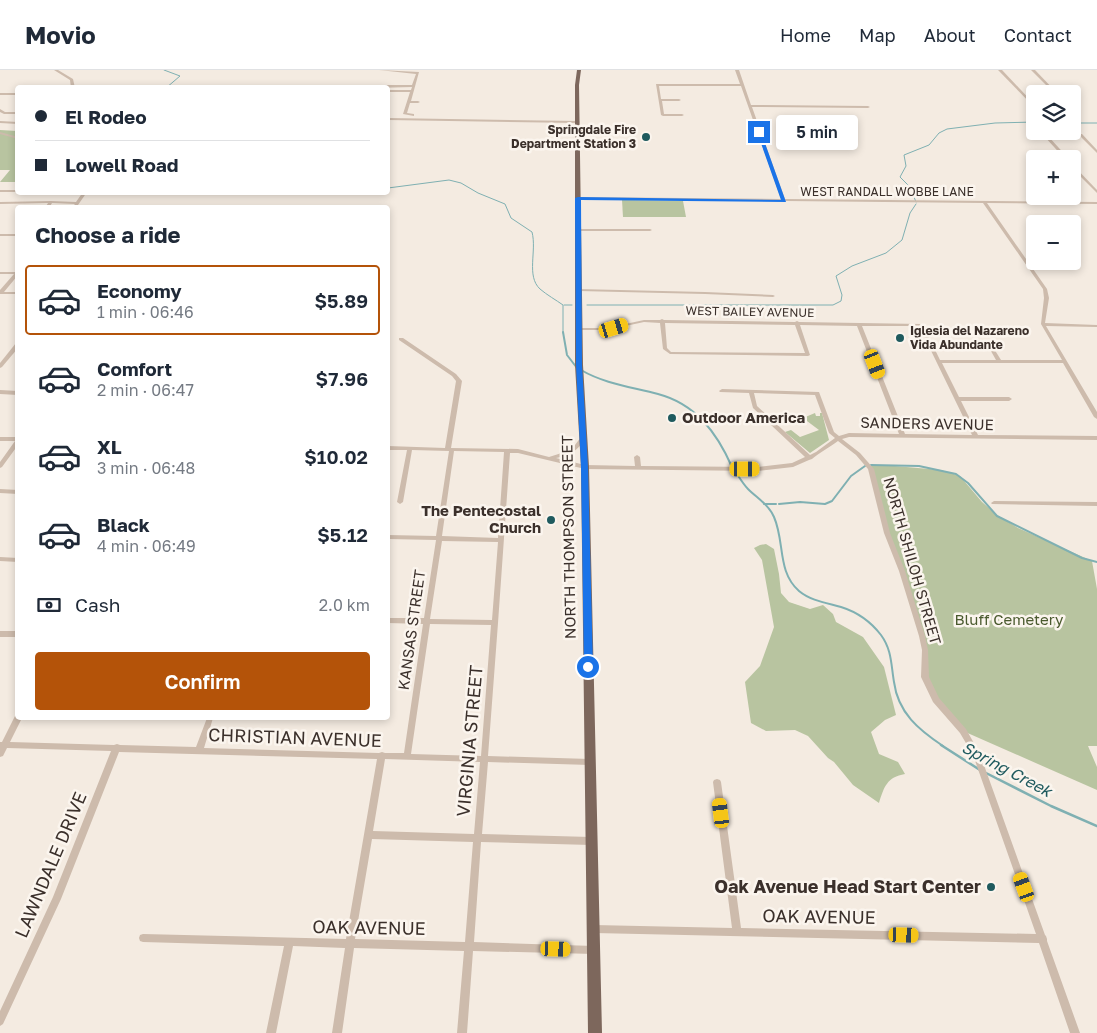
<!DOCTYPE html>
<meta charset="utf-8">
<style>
:root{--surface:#fff;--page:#f6f6f7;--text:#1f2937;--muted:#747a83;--line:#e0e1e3;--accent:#b45309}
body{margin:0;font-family:"Golos Text",sans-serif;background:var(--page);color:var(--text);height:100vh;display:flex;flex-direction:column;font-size:19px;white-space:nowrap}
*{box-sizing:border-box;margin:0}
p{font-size:16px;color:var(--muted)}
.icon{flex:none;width:28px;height:28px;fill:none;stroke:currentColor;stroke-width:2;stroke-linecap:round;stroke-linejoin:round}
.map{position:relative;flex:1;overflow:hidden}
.side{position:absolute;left:15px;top:135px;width:375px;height:515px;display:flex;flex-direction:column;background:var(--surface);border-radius:5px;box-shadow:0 2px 8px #0003}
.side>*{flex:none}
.top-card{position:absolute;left:15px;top:15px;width:375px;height:110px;border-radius:5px;box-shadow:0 2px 8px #0003;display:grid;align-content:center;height:110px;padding:0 20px;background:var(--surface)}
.fabs{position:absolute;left:1026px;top:15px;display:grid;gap:10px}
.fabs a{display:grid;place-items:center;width:55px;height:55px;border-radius:5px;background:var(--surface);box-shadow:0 2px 8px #0003;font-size:25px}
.end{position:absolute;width:22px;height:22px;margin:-11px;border:6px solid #1a73e8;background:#fff;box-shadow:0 0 0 2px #fff}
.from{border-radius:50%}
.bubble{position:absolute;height:35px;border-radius:5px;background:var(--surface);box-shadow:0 2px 8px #0003;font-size:16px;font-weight:600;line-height:35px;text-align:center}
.car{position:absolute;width:15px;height:30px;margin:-15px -8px;border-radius:6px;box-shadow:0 0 4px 1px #0007;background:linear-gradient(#f5c518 24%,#345 0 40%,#f5c518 0 76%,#345 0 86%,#f5c518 0)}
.top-card b{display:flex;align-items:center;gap:18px;height:48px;font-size:19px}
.top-card b+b{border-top:1px solid var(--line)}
.top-card i{width:12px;height:12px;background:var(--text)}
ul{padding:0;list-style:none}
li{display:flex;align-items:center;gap:15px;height:70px;margin:0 10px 8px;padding:0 10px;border:2px solid transparent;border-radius:5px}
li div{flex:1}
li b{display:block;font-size:19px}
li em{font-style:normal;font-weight:600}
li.current{border-color:var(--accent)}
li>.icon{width:45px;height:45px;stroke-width:1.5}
h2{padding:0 20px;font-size:22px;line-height:60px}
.pay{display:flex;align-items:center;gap:12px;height:55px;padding:0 20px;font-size:19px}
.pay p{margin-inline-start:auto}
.primary-button{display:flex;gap:10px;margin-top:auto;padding:10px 20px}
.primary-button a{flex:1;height:58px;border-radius:5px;background:var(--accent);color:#fff;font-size:20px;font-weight:600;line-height:58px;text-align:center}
header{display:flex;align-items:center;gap:30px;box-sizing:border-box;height:70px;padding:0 25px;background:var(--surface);border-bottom:1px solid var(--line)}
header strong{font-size:24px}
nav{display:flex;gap:28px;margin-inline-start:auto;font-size:18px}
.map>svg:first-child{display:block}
.green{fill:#b8c4a0}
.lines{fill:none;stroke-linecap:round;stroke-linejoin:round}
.stream-far2{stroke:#7fb0b2;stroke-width:1}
.stream-far1{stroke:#7fb0b2;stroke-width:2}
.stream{stroke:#7fb0b2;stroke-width:2.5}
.minor{fill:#cdbbac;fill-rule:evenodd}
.major{fill:#7d675c;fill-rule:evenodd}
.route{fill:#1a73e8}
.poi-dot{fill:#1f5a5e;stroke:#fbf5ee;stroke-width:2}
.labels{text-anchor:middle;stroke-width:5;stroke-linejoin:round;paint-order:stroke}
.far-poi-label{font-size:12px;font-weight:bold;fill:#3b302b;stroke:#fbf5ee;text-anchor:end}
.far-street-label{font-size:12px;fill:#3b302b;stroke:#fbf5ee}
.poi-label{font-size:15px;font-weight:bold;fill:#3b302b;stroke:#fbf5ee;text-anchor:start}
.street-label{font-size:15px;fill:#3b302b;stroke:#fbf5ee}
.park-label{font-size:15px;fill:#4a5a2e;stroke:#fbf5ee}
.water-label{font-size:16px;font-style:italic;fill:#1f5a5e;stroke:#fbf5ee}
.near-street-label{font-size:18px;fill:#3b302b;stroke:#fbf5ee}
.near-poi-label{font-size:18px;font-weight:bold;fill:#3b302b;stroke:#fbf5ee;text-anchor:end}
</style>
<header>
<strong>Movio</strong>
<nav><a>Home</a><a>Map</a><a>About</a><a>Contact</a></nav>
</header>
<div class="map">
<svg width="1097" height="963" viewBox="0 0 1097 963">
<rect width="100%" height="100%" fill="#f4ebe1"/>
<g class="green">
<path d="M0 60 17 61V112H0L10 100H0Z"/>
<path d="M622 130 683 131 686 147H623Z"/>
<path d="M815 343 816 346H820V343H822L829 370 810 383 785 362 791 360 800 367 819 360 803 348Z"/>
<path d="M883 395 941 400 960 406 982 432 997 445 1018 458 1092 491 1097 519V676H1088L1097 697V720L963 661 929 616 925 580 868 396Z"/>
<path d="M766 474 774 479 779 504 781 523 789 532 810 539 823 535 833 544 836 552 863 567 884 597 896 645 885 650 871 662 879 684 898 692 905 704C887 707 884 717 879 733L853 715 834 692 828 688 808 666 795 660 766 661 751 653 745 612 760 596 774 557 762 490 754 478 760 475Z"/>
</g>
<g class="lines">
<g class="stream-far2">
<path d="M164 0 180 6 166 18"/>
<path d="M1072 53H1097"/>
<path d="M388 118 449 110 461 113 478 123 505 134 511 148 532 162C537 181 526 206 540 219 547 225 556 230 563 235V263"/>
<path d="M916 132 910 117 900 107 906 96 904 85 929 75 939 63 947 59 995 53 1035 52"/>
<path d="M564 235H572"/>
<path d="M587 235H833L841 231 842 225 836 206 852 196 886 183 902 170 910 143 916 134"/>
</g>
<g class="stream-far1">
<path d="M563 262 567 285 577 298"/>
<path d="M581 300C605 314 632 317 658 324 696 334 717 363 732 397"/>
<path d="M871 395 919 396 956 404 968 413 997 446 1082 488 1097 492"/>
<path d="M735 401C739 407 743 414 748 419 757 428 769 435 774 447 785 472 777 502 799 521 811 531 827 533 841 537 857 542 871 552 881 565 892 580 891 595 894 612 898 643 919 660 943 676"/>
<path d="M764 434H776"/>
<path d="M779 434 800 432 825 434 832 431 851 406 865 396"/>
</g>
<g class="stream">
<path d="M941 675 980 700"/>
<path d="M986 703 1051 736 1097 756"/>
</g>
<g class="minor">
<path d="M54 0H58L73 9 75 18H71L70 10Z"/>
<path d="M379 0 419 2 411 31H418L420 32 418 33H410L407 43 414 44V46L403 44 410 22H388V20H411L412 17 374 18 376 15H412L416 4Z"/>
<path d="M735 0H739L751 35 868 36 870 37 868 38 752 37 785 129 1097 132V134L987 133 1047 219 1049 228 1045 253 1097 255V257L1046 256 1097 342V349L1094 347 1063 293H942L959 327H1009L1012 329 1009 331H961L978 365 1097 366V370L849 367 842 369 860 383 874 399 890 463 905 501 925 566 928 580 929 607 939 628 966 659 980 684 1045 865 1046 866 1047 869V871L1080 963H1070L1039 873 594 863 591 862 590 859 591 856 594 855 732 858 713 712 714 710 717 709 720 710 721 712 741 858 1036 864 973 685 960 663 933 632 921 607 922 580 919 566 899 501 884 463 868 399 856 385 838 371C830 377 819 383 812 389L809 390 793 397 758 401 585 399 518 383H510L498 553 488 686 590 689 593 690 594 692 593 694 590 695 488 692 482 764 591 767 594 768 595 771 594 774 591 775 481 772 474 872 594 876 597 877 598 880 597 883 594 884 473 881 467 963H457L464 881 354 878 342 963H332L345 878 293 876 276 963H266L284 876 143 872 140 871 139 868 140 865 143 864 346 869 377 689 119 682 61 829 3 954 0 956V941L53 827 111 681 7 678 3 686 0 687V672H2L15 646 18 645V648H22L10 672 114 675 117 674 120 675 196 677 207 648H213L204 678 379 683 382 682 385 683H404L423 554 388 553V548H424L436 470 388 469V465L436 466 449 381 412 380 403 432 400 434 397 432 407 380H388V376L445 378 456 311 452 306 399 270V268H403L456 304 462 311 451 378 518 379 549 387 568 381 575 375 581 367 583 366 586 368C577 381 571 385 556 388L585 395 635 396 634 387 637 385 640 387 641 396 758 397 792 393 805 387 753 338 749 323 720 322 719 321 722 319 819 322 834 362 839 366 849 363 899 364 857 256 800 255 810 285 808 286 670 284 663 279 660 253 644 252 607 260H577V258H607L644 250H660L662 249 664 250 795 252 797 251 799 252 921 254 923 255 940 290H996L987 274 989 273 991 274 1001 290H1062L1041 254 1044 228 1043 219 983 133 786 131 784 132 782 131 577 129 576 128 578 127 781 129 741 16H659L661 29H679L681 30 679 31H662L664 44H682L684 45 682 46H663L661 45 656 14H740ZM665 253 795 255 805 283 671 282 667 278ZM862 256H919L972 365 905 364ZM754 323 815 325 829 363 835 368 816 382 810 385 757 336ZM454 381 504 382 498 468 442 466ZM442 471 498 472 492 550 430 549ZM430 554 491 555 481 686 411 684ZM385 689 480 692 474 764 373 761ZM372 769 473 772 465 872 355 869Z"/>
<path d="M998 0H1002L1035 35V38Z"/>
<path d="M1031 0H1035L1058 24H1055Z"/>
<rect x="0" y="23" width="18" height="2"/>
<path d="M1072 38 1077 42V44H1075L1072 41Z"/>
<path d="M0 39 5 42H18V44H4L0 42Z"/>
<path d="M388 48 578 51 580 52 578 53 388 50Z"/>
<path d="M0 51 18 52V54L0 53Z"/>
<path d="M578 60 631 61 633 62 631 63 577 62 576 61Z"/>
<path d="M0 62 18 67V69L0 64Z"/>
<path d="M1044 64H1082L1097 80V83L1080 66H1048L1069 89H1065L1044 66Z"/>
<path d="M1072 94 1097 120V123L1072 98Z"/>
<rect x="0" y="120" width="18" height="2"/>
<path d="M83 122H87L78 135 99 138 75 137 73 136 75 134 52 133 49 138H45L48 133 0 134V132L51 131 76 132Z"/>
<path d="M577 159H650L652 160 650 161H578L576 160Z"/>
<rect x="0" y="164" width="18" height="2"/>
<path d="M18 201V205L4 222H18V224H0V220L14 204H0V202H16Z"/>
<path d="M577 219 705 222 773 225 775 226 773 227 705 224 579 221 577 220Z"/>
<path d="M16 273H18V278L2 297 0 298V293Z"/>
<path d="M0 320 18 321V325L0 324Z"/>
<path d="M0 367H18V375L2 397 0 398V392L15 371H0Z"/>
<path d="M0 419 18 420V424L0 423Z"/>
<path d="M994 431 1097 432V436L992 434 991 433Z"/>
<path d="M0 487 18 488V492L0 491Z"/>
<rect x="0" y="561" width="18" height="6"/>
</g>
<path class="major" d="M577 0H581L579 15 583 295 589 397 602 963H588L581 397 575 295V15Z"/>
</g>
<path class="route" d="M759 60 761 62 786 132 581 130 582 295 588 397 593 597 588 601 584 597 581 397 576 295 575 128 578 127 781 130 757 62Z"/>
<g class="poi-dot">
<circle cx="646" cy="67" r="5"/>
<circle cx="900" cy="268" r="5"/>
<circle cx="672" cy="348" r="5"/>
<circle cx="551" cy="450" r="5"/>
<circle cx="991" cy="817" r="5"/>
</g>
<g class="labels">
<g class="far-poi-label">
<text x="636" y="64">Springdale Fire<tspan x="636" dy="14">Department Station 3</tspan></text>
<text x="910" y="265" text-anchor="start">Iglesia del Nazareno<tspan x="910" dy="14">Vida Abundante</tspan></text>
</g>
<g class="far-street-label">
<text x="887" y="126">WEST RANDALL WOBBE LANE</text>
<text transform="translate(750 242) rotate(1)" y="4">WEST BAILEY AVENUE</text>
</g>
<g class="poi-label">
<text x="682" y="353">Outdoor America</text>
<text x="541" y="446" text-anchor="end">The Pentecostal<tspan x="541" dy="17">Church</tspan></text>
</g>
<g class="street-label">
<text transform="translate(927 354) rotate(1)" y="5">SANDERS AVENUE</text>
<text transform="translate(569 467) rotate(-91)" y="5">NORTH THOMPSON STREET</text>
<text transform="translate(912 491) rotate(74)" y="5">NORTH SHILOH STREET</text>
<text transform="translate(412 560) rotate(-82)" y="5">KANSAS STREET</text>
</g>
<g class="park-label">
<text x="1009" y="555">Bluff Cemetery</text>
</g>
<g class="water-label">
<text transform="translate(1007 699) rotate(28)" y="6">Spring Creek</text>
</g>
<g class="near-street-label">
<text transform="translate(295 668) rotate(2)" y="6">CHRISTIAN AVENUE</text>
<text transform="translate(470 671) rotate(-85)" y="6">VIRGINIA STREET</text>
<text transform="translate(51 795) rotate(-67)" y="6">LAWNDALE DRIVE</text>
<text transform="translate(819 847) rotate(1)" y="6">OAK AVENUE</text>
<text transform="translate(369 858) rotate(1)" y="6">OAK AVENUE</text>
</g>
<g class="near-poi-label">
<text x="981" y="823">Oak Avenue Head Start Center</text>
</g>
</g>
</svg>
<div class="fabs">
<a><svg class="icon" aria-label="layers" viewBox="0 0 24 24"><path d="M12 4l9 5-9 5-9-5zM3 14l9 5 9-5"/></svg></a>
<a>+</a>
<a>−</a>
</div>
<i class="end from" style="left:588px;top:597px"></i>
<i class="end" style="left:759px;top:62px"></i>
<div class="bubble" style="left:776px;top:45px;width:82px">5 min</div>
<i class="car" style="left:614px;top:258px;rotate:73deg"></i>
<i class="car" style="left:875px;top:294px;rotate:159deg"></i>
<i class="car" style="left:745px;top:399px;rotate:90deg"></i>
<i class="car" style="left:721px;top:743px;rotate:353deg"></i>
<i class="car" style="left:1024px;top:817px;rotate:340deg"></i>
<i class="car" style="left:904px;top:865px;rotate:92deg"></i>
<i class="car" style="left:556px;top:879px;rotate:92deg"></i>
<div class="top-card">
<b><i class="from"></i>El Rodeo</b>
<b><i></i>Lowell Road</b>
</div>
<section class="side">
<h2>Choose a ride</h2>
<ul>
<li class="current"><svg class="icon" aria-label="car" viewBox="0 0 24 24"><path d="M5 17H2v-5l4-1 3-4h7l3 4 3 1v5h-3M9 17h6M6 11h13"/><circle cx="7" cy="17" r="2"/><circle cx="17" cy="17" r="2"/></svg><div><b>Economy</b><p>1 min · 06:46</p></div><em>$5.89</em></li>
<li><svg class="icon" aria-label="car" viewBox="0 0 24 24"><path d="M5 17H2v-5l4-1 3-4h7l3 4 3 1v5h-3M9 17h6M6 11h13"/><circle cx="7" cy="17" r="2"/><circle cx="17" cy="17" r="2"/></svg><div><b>Comfort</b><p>2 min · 06:47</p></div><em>$7.96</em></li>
<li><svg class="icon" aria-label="car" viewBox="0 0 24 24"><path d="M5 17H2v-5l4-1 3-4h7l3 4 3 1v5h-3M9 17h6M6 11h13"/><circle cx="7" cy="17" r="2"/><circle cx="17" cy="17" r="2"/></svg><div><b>XL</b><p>3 min · 06:48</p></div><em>$10.02</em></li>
<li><svg class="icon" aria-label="car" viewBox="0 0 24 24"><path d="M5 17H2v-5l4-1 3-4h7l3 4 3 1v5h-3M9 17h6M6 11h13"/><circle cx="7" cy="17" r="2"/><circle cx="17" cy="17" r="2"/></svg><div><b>Black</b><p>4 min · 06:49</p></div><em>$5.12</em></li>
</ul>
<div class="pay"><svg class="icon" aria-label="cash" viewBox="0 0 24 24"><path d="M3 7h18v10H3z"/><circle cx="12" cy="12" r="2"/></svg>Cash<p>2.0 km</p></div>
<div class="primary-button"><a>Confirm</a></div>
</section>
</div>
